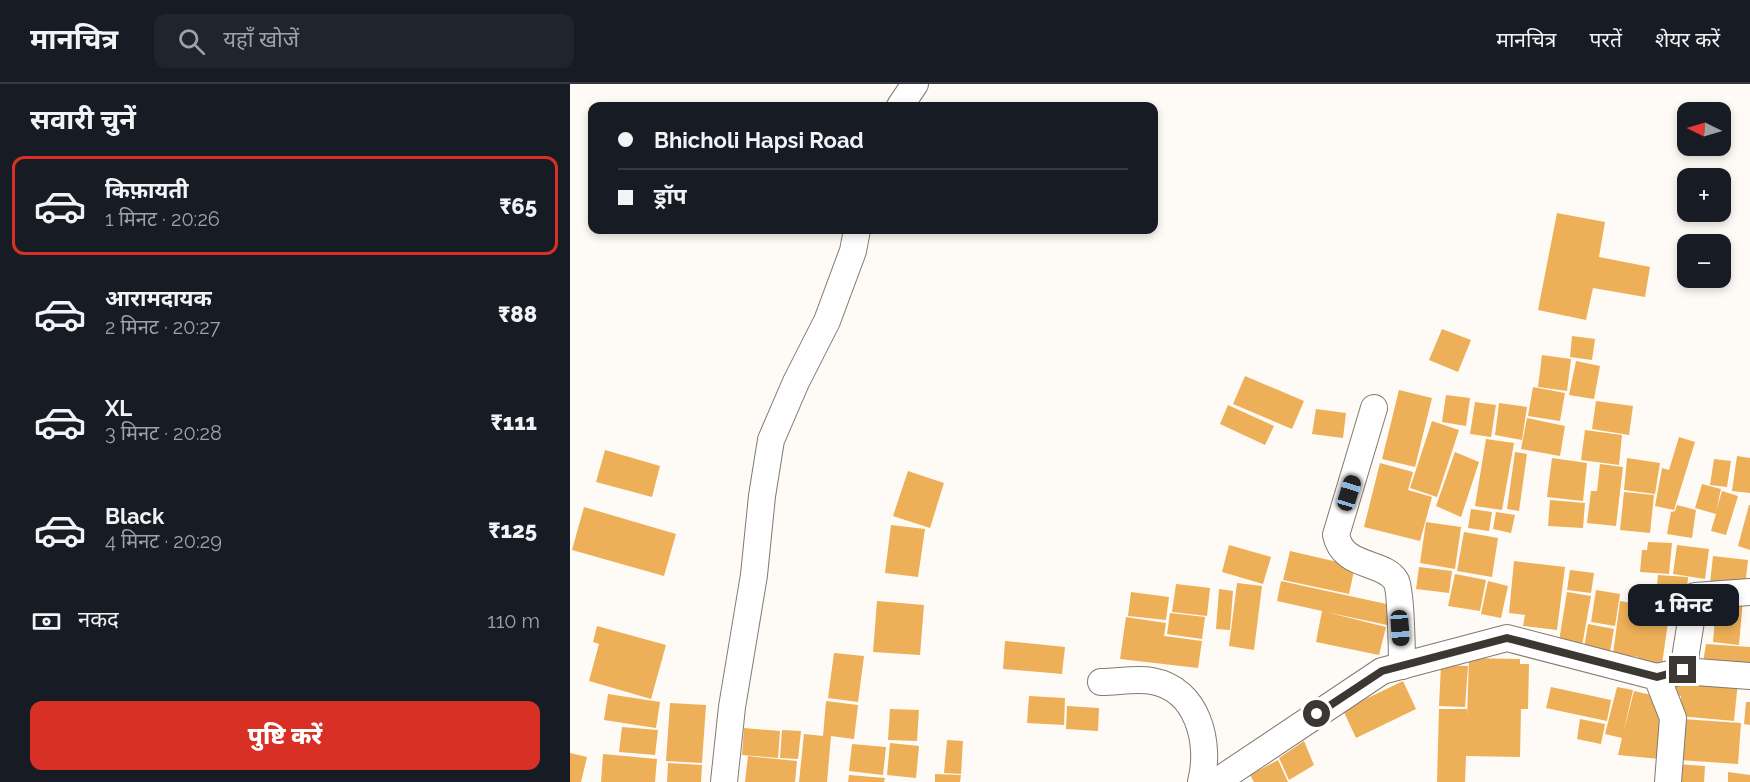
<!DOCTYPE html>
<html lang="hi">
<meta charset="utf-8">
<style>
:root{--surface:#171b24;--page:#20242c;--text:#f1f3f6;--muted:#9ea1a6;--line:#363941;--accent:#d93025}
body{margin:0;font-family:Raleway,"Noto Sans Devanagari",sans-serif;background:var(--page);color:var(--text);height:100vh;display:flex;flex-direction:column;font-size:22px;white-space:nowrap}
*{box-sizing:border-box;margin:0}
p{font-size:20px;color:var(--muted)}
.icon{flex:none;width:33px;height:33px;fill:none;stroke:currentColor;stroke-width:2;stroke-linecap:round;stroke-linejoin:round}
.map{position:relative;flex:1;overflow:hidden}
.drawer{display:flex;flex-direction:column;background:var(--surface);width:570px}
.drawer>*{flex:none}
.top-card{position:absolute;left:18px;top:18px;width:570px;height:132px;border-radius:12px;box-shadow:0 3px 9px #0003;display:grid;align-content:center;height:132px;padding:0 30px;background:var(--surface)}
.needle{width:39px;rotate:275deg}
.fabs{position:absolute;left:1107px;top:18px;display:grid;gap:12px}
.fabs a{display:grid;place-items:center;width:54px;height:54px;border-radius:12px;background:var(--surface);box-shadow:0 3px 9px #0003;font-size:30px}
.end{position:absolute;width:27px;height:27px;margin:-14px;border:8px solid #3b3833;background:#fff;box-shadow:0 0 0 3px #fff}
.from{border-radius:50%}
.bubble{position:absolute;height:42px;border-radius:12px;background:var(--surface);box-shadow:0 3px 9px #0003;font-size:20px;font-weight:800;line-height:42px;text-align:center}
.car{position:absolute;width:18px;height:36px;margin:-18px -9px;border-radius:8px;box-shadow:0 0 4px 2px #0007;background:linear-gradient(#222 24%,#8ab4d8 0 40%,#222 0 76%,#8ab4d8 0 86%,#222 0)}
.top-card b{display:flex;align-items:center;gap:21px;height:57px;font-size:22px}
.top-card b+b{border-top:2px solid var(--line)}
.top-card i{width:15px;height:15px;background:var(--text)}
ul{padding:0;list-style:none}
li{display:flex;align-items:center;gap:18px;height:99px;margin:0 12px 9px;padding:0 18px;border:3px solid transparent;border-radius:12px}
li div{flex:1}
li b{display:block;font-size:22px}
li em{font-style:normal;font-weight:800}
li.selected{border-color:var(--accent)}
li>.icon{width:54px;height:54px;stroke-width:1.5}
h2{padding:0 30px;font-size:27px;line-height:72px}
.pay{display:flex;align-items:center;gap:15px;height:66px;padding:0 30px;font-size:22px}
.pay p{margin-inline-start:auto}
.action{display:flex;gap:12px;margin-top:auto;padding:12px 30px}
.action a{flex:1;height:69px;border-radius:12px;background:var(--accent);color:#fff;font-size:24px;font-weight:800;line-height:69px;text-align:center}
header{display:flex;align-items:center;gap:36px;box-sizing:border-box;height:84px;padding:0 30px;background:var(--surface);border-bottom:2px solid var(--line)}
header strong{font-size:28px}
nav{display:flex;gap:33px;margin-inline-start:auto;font-size:21px}
.search{width:420px;height:54px;background:var(--page);display:flex;align-items:center;gap:15px;box-sizing:border-box;padding:0 21px;border-radius:12px;color:var(--muted);font-size:22px}
main{display:flex;flex:1;min-height:0}
.map>svg:first-child{display:block}
.building{fill:#edaf57}
.lines{fill:none;stroke-linecap:round;stroke-linejoin:round}
.minor-casing{stroke:#817970;stroke-width:28}
.minor{stroke:#fff;stroke-width:26}
.route{stroke:#3b3833;stroke-width:8}
</style>
<header>
<strong>मानचित्र</strong>
<div class="search"><svg class="icon" aria-label="search" viewBox="0 0 24 24"><circle cx="10" cy="10" r="6"/><path d="M15 15l6 6"/></svg>यहाँ खोजें</div>
<nav><a>मानचित्र</a><a>परतें</a><a>शेयर करें</a></nav>
</header>
<main>
<section class="drawer">
<h2>सवारी चुनें</h2>
<ul>
<li class="selected"><svg class="icon" aria-label="car" viewBox="0 0 24 24"><path d="M5 17H2v-5l4-1 3-4h7l3 4 3 1v5h-3M9 17h6M6 11h13"/><circle cx="7" cy="17" r="2"/><circle cx="17" cy="17" r="2"/></svg><div><b>किफ़ायती</b><p>1 मिनट · 20:26</p></div><em>₹65</em></li>
<li><svg class="icon" aria-label="car" viewBox="0 0 24 24"><path d="M5 17H2v-5l4-1 3-4h7l3 4 3 1v5h-3M9 17h6M6 11h13"/><circle cx="7" cy="17" r="2"/><circle cx="17" cy="17" r="2"/></svg><div><b>आरामदायक</b><p>2 मिनट · 20:27</p></div><em>₹88</em></li>
<li><svg class="icon" aria-label="car" viewBox="0 0 24 24"><path d="M5 17H2v-5l4-1 3-4h7l3 4 3 1v5h-3M9 17h6M6 11h13"/><circle cx="7" cy="17" r="2"/><circle cx="17" cy="17" r="2"/></svg><div><b>XL</b><p>3 मिनट · 20:28</p></div><em>₹111</em></li>
<li><svg class="icon" aria-label="car" viewBox="0 0 24 24"><path d="M5 17H2v-5l4-1 3-4h7l3 4 3 1v5h-3M9 17h6M6 11h13"/><circle cx="7" cy="17" r="2"/><circle cx="17" cy="17" r="2"/></svg><div><b>Black</b><p>4 मिनट · 20:29</p></div><em>₹125</em></li>
</ul>
<div class="pay"><svg class="icon" aria-label="cash" viewBox="0 0 24 24"><path d="M3 7h18v10H3z"/><circle cx="12" cy="12" r="2"/></svg>नकद<p>110 m</p></div>
<div class="action"><a>पुष्टि करें</a></div>
</section>
<div class="map">
<svg width="1180" height="698" viewBox="0 0 1180 698">
<rect width="100%" height="100%" fill="#fefbf7"/>
<g class="building">
<path d="M987 129 1035 138 1029 173 1080 183 1075 213 1023 204 1016 236 968 226Z"/>
<path d="M872 245 901 256 888 288 859 276Z"/>
<path d="M1002 252 1025 255 1022 276 1000 273Z"/>
<path d="M972 271 1001 275 997 307 968 303Z"/>
<path d="M1006 277 1030 282 1024 315 999 311Z"/>
<path d="M675 292 734 317 722 345 663 320Z"/>
<path d="M963 303 995 309 990 337 958 332Z"/>
<path d="M829 306 862 314 845 383 812 375Z"/>
<path d="M876 311 900 314 896 342 872 338Z"/>
<path d="M1026 317 1063 322 1059 351 1022 345Z"/>
<path d="M905 318 926 321 921 353 900 350Z"/>
<path d="M929 319 957 323 952 356 925 351Z"/>
<path d="M658 321 704 342 695 361 650 340Z"/>
<path d="M746 325 776 329 773 354 742 350Z"/>
<path d="M957 334 995 342 990 372 951 365Z"/>
<path d="M862 337 889 346 867 413 840 404Z"/>
<path d="M1015 346 1052 351 1049 381 1011 376Z"/>
<path d="M1109 353 1125 358 1104 426 1085 422 1092 384 1099 386Z"/>
<path d="M916 355 944 359 932 426 905 422Z"/>
<path d="M35 366 90 382 82 413 26 398Z"/>
<path d="M885 368 909 378 891 433 866 422Z"/>
<path d="M945 368 957 370 949 427 937 425Z"/>
<path d="M1167 372 1180 374V409L1162 407Z"/>
<path d="M982 374 1017 379 1013 417 977 413Z"/>
<path d="M1057 374 1090 379 1085 410 1054 406Z"/>
<path d="M1144 375 1161 377 1157 403 1140 401Z"/>
<path d="M810 379 843 388 838 406 862 413 850 457 794 443Z"/>
<path d="M1030 380 1053 383 1046 442 1017 439 1021 407H1027Z"/>
<path d="M338 387 374 399 360 444 323 432Z"/>
<path d="M1132 400 1151 405 1146 427 1152 407 1168 412 1156 451 1141 447 1146 430 1125 424Z"/>
<path d="M1054 408 1084 411 1080 449 1050 446Z"/>
<path d="M980 416 1015 419 1013 444 978 442Z"/>
<path d="M1107 421 1126 426 1122 454 1097 450 1101 428 1105 427Z"/>
<path d="M1179 421H1180V466L1168 462Z"/>
<path d="M14 423 106 450 94 492 2 466Z"/>
<path d="M901 425 922 428 919 447 898 444Z"/>
<path d="M926 428 945 431 941 449 923 445Z"/>
<path d="M856 438 891 443 885 485 850 479Z"/>
<path d="M321 441 355 445 348 493 315 489Z"/>
<path d="M894 448 928 454 922 493 887 487Z"/>
<path d="M1078 458 1102 459 1099 490 1070 488 1072 466H1077Z"/>
<path d="M659 461 701 473 693 500 652 488Z"/>
<path d="M1107 461 1139 465 1135 495 1103 490Z"/>
<path d="M720 467 785 482 779 510 713 496Z"/>
<path d="M1143 472 1178 476 1175 503 1140 499Z"/>
<path d="M944 477 995 483 987 546 953 542 955 531 939 529Z"/>
<path d="M849 483 882 487 879 509 846 505Z"/>
<path d="M1000 486 1024 489 1021 509 997 506Z"/>
<path d="M885 490 916 496 910 527 878 522Z"/>
<path d="M1088 491 1118 493 1116 525 1085 522Z"/>
<path d="M711 497 821 521 817 541 756 528 816 543 809 571 746 558 752 527 707 517Z"/>
<path d="M918 497 938 502 931 534 911 530Z"/>
<path d="M667 499 692 502 684 566 659 562Z"/>
<path d="M606 500 640 504 637 532 602 528Z"/>
<path d="M649 505 663 507 660 546 646 545Z"/>
<path d="M1026 506 1050 510 1045 542 1021 538Z"/>
<path d="M561 508 599 513 596 536 558 532Z"/>
<path d="M997 508 1021 512 1012 562 989 557Z"/>
<path d="M1147 512 1173 515 1169 561 1143 558Z"/>
<path d="M307 517 354 521 350 571 303 568Z"/>
<path d="M1050 517 1100 525 1092 580 1067 577 1068 573 1043 570Z"/>
<path d="M600 529 635 533 632 555 597 550Z"/>
<path d="M556 533 596 539 594 552 632 557 628 584 550 575Z"/>
<path d="M1018 540 1044 545 1040 568 1014 564Z"/>
<path d="M27 542 96 561 81 615 19 597 29 560 23 558Z"/>
<path d="M435 557 495 563 492 590 433 585Z"/>
<path d="M1136 560 1180 563V585H1132Z"/>
<path d="M264 569 294 572 288 618 258 614Z"/>
<path d="M899 574 950 575V580H959L958 625H951L950 673 896 672 895 698H867L869 625H897V634Z"/>
<path d="M871 581 898 582 895 623 869 622Z"/>
<path d="M1105 591 1168 597 1164 637 1109 632 1111 612 1103 611Z"/>
<path d="M833 597 846 625 786 654 773 626Z"/>
<path d="M981 603 1041 616 1037 637 976 624Z"/>
<path d="M1047 603 1063 606 1053 650 1064 607 1090 613V675L1048 671 1052 654 1035 650Z"/>
<path d="M38 610 90 618 86 644 34 636Z"/>
<path d="M459 612 495 614 494 641 457 639Z"/>
<path d="M256 617 288 621 284 655 261 652 257 698H229L234 650 253 652Z"/>
<path d="M1176 618H1180V641L1174 640Z"/>
<path d="M100 619 136 621 132 679 96 677Z"/>
<path d="M497 622 529 624 528 647 496 645Z"/>
<path d="M320 625 349 626 347 657 318 656Z"/>
<path d="M1010 635 1035 640 1031 660 1007 655Z"/>
<path d="M1112 635 1171 639 1168 680 1109 676Z"/>
<path d="M52 643 88 646 85 671 49 668Z"/>
<path d="M174 644 210 647 208 674 172 671Z"/>
<path d="M212 646 231 647 228 675 210 674Z"/>
<path d="M377 656 393 657 391 690 374 689Z"/>
<path d="M734 657 744 681 719 696 709 674Z"/>
<path d="M320 659 349 662 346 694 317 691Z"/>
<path d="M282 660 316 663 313 691 279 687Z"/>
<path d="M0 669 17 673 11 698H0Z"/>
<path d="M33 670 87 675 85 698H31Z"/>
<path d="M178 672 227 677 225 698H175Z"/>
<path d="M708 676 718 698H684L680 691Z"/>
<path d="M98 679 132 681 131 698H97Z"/>
<path d="M1107 680 1135 682 1134 698H1106Z"/>
<path d="M1158 688 1180 691V698H1158Z"/>
<path d="M365 690 391 691 390 698H365Z"/>
<path d="M279 691 315 694 314 698H278Z"/>
</g>
<g class="lines">
<g class="minor-casing">
<g id="minor">
<path d="M330 22 345 0"/>
<path d="M804 324 766 451C773 485 814 476 826 497 831 506 832 567 832 582"/>
<path d="M1113 587 1180 592"/>
<path d="M1087 593 1113 587 1125 512 1180 508"/>
<path d="M531 598C547 598 567 594 582 597 628 605 641 659 631 698"/>
<path d="M154 698 162 623 184 491 192 412 201 356 226 298 257 237 283 167 287 146"/>
<path d="M646 698 812 587 937 554 1087 593 1103 634 1098 698"/>
</g>
</g>
<use href="#minor" class="minor"/>
</g>
<g class="lines">
<path class="route" d="M747 630 812 587 937 554 1087 593 1113 586"/>
</g>
</svg>
<div class="fabs">
<a><svg class="needle" viewBox="-14 -14 28 28"><path d="M0-13l5 13h-10z" fill="#e53935"/><path d="M0 13l5-13h-10z" fill="#9ea1a6"/></svg></a>
<a>+</a>
<a>−</a>
</div>
<i class="end from" style="left:747px;top:630px"></i>
<i class="end" style="left:1113px;top:586px"></i>
<div class="bubble" style="left:1058px;top:500px;width:111px">1 मिनट</div>
<i class="car" style="left:779px;top:409px;rotate:17deg"></i>
<i class="car" style="left:830px;top:544px;rotate:176deg"></i>
<div class="top-card">
<b><i class="from"></i>Bhicholi Hapsi Road</b>
<b><i></i>ड्रॉप</b>
</div>
</div>
</main>
